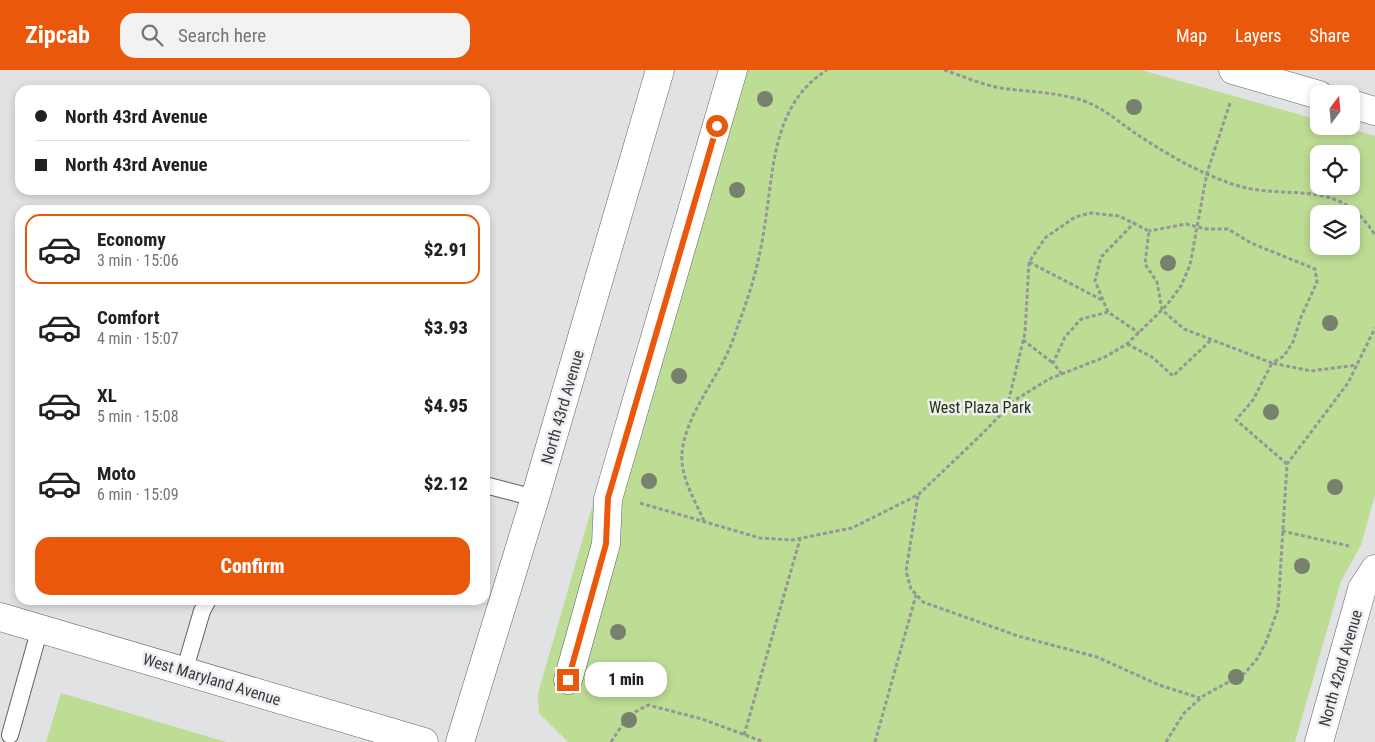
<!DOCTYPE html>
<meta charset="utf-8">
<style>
:root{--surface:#fff;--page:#f2f2f2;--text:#202124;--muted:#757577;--line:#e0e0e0;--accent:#ea580c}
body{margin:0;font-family:"Roboto Condensed",sans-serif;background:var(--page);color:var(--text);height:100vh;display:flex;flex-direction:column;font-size:19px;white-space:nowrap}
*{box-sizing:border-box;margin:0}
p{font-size:16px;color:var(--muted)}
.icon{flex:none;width:28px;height:28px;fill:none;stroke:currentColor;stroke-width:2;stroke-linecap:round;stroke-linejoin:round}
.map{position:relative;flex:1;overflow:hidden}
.sheet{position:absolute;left:15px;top:135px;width:475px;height:400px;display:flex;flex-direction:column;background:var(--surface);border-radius:15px;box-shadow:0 2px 8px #0003}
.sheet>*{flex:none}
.top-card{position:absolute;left:15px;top:15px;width:475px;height:110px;border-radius:15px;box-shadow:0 2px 8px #0003;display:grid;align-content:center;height:110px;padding:0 20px;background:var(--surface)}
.needle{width:32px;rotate:16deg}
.controls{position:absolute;left:1310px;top:15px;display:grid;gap:10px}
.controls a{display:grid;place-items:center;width:50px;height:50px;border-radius:10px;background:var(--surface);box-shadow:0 2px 8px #0003;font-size:25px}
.end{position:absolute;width:22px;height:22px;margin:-11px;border:6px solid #ea580c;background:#fff;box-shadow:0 0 0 2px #fff}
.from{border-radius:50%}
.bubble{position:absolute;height:35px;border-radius:15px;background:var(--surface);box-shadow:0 2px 8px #0003;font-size:16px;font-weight:800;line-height:35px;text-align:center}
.top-card b{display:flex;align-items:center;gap:18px;height:48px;font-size:19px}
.top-card b+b{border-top:1px solid var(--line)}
.top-card i{width:12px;height:12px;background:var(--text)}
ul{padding:9px 0 0;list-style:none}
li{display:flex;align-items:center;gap:15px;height:70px;margin:0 10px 8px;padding:0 10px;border:2px solid transparent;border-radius:15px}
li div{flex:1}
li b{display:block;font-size:19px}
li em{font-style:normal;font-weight:800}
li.selected{border-color:var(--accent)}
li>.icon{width:45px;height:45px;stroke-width:1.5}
.cta{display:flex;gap:10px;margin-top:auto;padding:10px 20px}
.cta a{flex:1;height:58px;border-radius:15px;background:var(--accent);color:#fff;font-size:20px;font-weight:800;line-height:58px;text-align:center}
header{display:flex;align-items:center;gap:30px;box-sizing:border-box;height:70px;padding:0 25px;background:var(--accent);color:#fff}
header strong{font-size:24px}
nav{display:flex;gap:28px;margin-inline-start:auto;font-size:18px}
.search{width:350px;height:45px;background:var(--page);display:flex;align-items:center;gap:12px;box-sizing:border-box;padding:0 18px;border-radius:15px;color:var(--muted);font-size:19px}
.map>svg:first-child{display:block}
.green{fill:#bddc94;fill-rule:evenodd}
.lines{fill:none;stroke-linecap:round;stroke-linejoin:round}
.lane-casing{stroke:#606163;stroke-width:18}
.street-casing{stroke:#606163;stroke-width:29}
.secondary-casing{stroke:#606163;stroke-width:29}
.path{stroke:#949697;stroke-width:3;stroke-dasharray:4 2.5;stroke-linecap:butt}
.lane{stroke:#fff;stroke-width:16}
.street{stroke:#fff;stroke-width:28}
.secondary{stroke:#fff;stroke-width:28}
.tree{fill:#78816d}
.route{stroke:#ea580c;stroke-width:6}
.labels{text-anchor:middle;stroke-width:5;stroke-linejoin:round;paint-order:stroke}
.street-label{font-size:16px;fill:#393a3b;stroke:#eeeff2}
.park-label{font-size:16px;fill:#23310b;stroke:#eeeff2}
</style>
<header>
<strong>Zipcab</strong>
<div class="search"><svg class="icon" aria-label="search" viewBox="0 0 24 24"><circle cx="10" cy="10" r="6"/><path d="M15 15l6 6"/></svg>Search here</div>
<nav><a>Map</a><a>Layers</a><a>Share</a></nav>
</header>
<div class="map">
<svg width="1375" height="672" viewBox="0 0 1375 672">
<rect width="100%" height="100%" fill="#e0e2e4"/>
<g class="green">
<path d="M719 0H1141L1319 50V56H1341L1375 66V425L1361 475 1341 511 1295 672H568L539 643 538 623ZM1319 84H1351V116H1319ZM1319 144H1351V176H1319Z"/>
<path d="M61 623 226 672H46Z"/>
</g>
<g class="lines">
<g class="lane-casing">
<g id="lane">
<path d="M485 415 535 428"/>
<path d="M184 602 202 541 208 530"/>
<path d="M10 665 40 558"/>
</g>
</g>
<g class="street-casing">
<g id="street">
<path d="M1233 0 1319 25"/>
<path d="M1351 34 1375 41"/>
<path d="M568 610 606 474 608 429 733 0"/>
<path d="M1319 672 1362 519 1375 499"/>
</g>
</g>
<g class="secondary-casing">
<g id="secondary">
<path d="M0 547 424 672"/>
<path d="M460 672 535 428 660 0"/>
</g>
</g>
<g class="path">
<path d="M944 0C963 6 982 15 1001 18 1029 22 1057 22 1084 31 1106 39 1122 55 1141 67 1170 86 1200 103 1232 114 1288 133 1337 104 1375 165"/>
<path d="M1029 192 1102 230"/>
<path d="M1108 242 1095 211 1101 187 1135 152"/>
<path d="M1023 270 1053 293"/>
<path d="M1127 274 1152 287 1173 306 1211 270"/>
<path d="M1062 304 1053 293 1065 267 1081 249 1108 242 1139 263"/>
<path d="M1007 337 1025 263 1029 192 1045 168 1075 147 1091 143 1119 146 1149 161 1145 194 1157 212 1162 240 1184 259 1272 293 1284 286 1293 272 1301 247 1317 212 1315 199 1251 173 1228 159H1206L1186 154 1149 161"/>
<path d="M1287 394 1236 350 1253 330 1272 293 1311 301 1357 295"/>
<path d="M918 426 906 501 911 519 923 532 1018 566 1097 587 1159 615 1200 628"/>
<path d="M640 433 760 468 792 470 852 458 918 425 982 364 1015 330 1049 309 1105 287 1127 274 1167 235 1181 216 1190 195 1207 103 1230 33"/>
<path d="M704 451C695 430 680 407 682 383 685 350 709 319 724 290 730 279 734 267 738 255 750 224 759 193 764 160 774 102 771 35 827 0"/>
<path d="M1282 461 1349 476"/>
<path d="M744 665 800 469"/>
<path d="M611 672 628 646 648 635 702 649 764 672"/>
<path d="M875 672 916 525"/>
<path d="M1166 672 1184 643 1203 626 1245 603 1257 589 1266 572 1278 539 1287 394 1348 313 1375 258"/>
</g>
<use href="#lane" class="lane"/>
<use href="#street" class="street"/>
<use href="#secondary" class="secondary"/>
</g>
<g class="tree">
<circle cx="765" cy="29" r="8"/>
<circle cx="1134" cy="37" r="8"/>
<circle cx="737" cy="120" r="8"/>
<circle cx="1168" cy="193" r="8"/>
<circle cx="1330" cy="253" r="8"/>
<circle cx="679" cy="306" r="8"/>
<circle cx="1271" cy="342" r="8"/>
<circle cx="649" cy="411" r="8"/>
<circle cx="1335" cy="417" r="8"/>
<circle cx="1302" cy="496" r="8"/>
<circle cx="618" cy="562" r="8"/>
<circle cx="1236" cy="607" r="8"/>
<circle cx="631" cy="609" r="8"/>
<circle cx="629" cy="650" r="8"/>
</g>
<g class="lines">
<path class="route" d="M568 610 606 474 608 428 717 56"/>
</g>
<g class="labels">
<g class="street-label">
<text transform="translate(562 337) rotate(-74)" y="6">North 43rd Avenue</text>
<text transform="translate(1340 598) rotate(-74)" y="6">North 42nd Avenue</text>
<text transform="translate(212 609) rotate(17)" y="6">West Maryland Avenue</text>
</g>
<g class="park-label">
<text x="980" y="343">West Plaza Park</text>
</g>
</g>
</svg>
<div class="controls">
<a><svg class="needle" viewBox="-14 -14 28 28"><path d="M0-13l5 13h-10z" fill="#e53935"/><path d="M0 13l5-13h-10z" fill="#757577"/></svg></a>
<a><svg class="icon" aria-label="locate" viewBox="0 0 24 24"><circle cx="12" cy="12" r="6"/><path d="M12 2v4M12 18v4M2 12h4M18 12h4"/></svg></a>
<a><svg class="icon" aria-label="layers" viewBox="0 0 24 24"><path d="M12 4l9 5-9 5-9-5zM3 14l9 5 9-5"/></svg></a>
</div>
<i class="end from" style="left:717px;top:56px"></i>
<i class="end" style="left:568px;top:610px"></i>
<div class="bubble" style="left:585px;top:592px;width:82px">1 min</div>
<div class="top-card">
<b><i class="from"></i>North 43rd Avenue</b>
<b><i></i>North 43rd Avenue</b>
</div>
<section class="sheet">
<ul>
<li class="selected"><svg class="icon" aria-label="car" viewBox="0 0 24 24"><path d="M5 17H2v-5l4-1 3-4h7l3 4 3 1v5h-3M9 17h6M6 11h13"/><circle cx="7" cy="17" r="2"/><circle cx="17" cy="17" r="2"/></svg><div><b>Economy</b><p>3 min · 15:06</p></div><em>$2.91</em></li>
<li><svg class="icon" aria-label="car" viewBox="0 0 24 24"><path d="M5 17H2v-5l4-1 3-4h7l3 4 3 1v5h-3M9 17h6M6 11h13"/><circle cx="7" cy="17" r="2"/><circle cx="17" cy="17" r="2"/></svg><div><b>Comfort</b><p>4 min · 15:07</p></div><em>$3.93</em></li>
<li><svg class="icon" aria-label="car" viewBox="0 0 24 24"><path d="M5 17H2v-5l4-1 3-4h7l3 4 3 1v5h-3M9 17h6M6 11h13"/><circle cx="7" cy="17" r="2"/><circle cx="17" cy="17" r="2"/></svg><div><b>XL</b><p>5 min · 15:08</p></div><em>$4.95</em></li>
<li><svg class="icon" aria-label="car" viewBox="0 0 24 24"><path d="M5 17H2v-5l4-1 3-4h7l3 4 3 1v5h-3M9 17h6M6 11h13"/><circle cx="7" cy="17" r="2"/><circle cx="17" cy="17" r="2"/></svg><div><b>Moto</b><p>6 min · 15:09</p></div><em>$2.12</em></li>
</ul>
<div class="cta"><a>Confirm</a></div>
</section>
</div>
